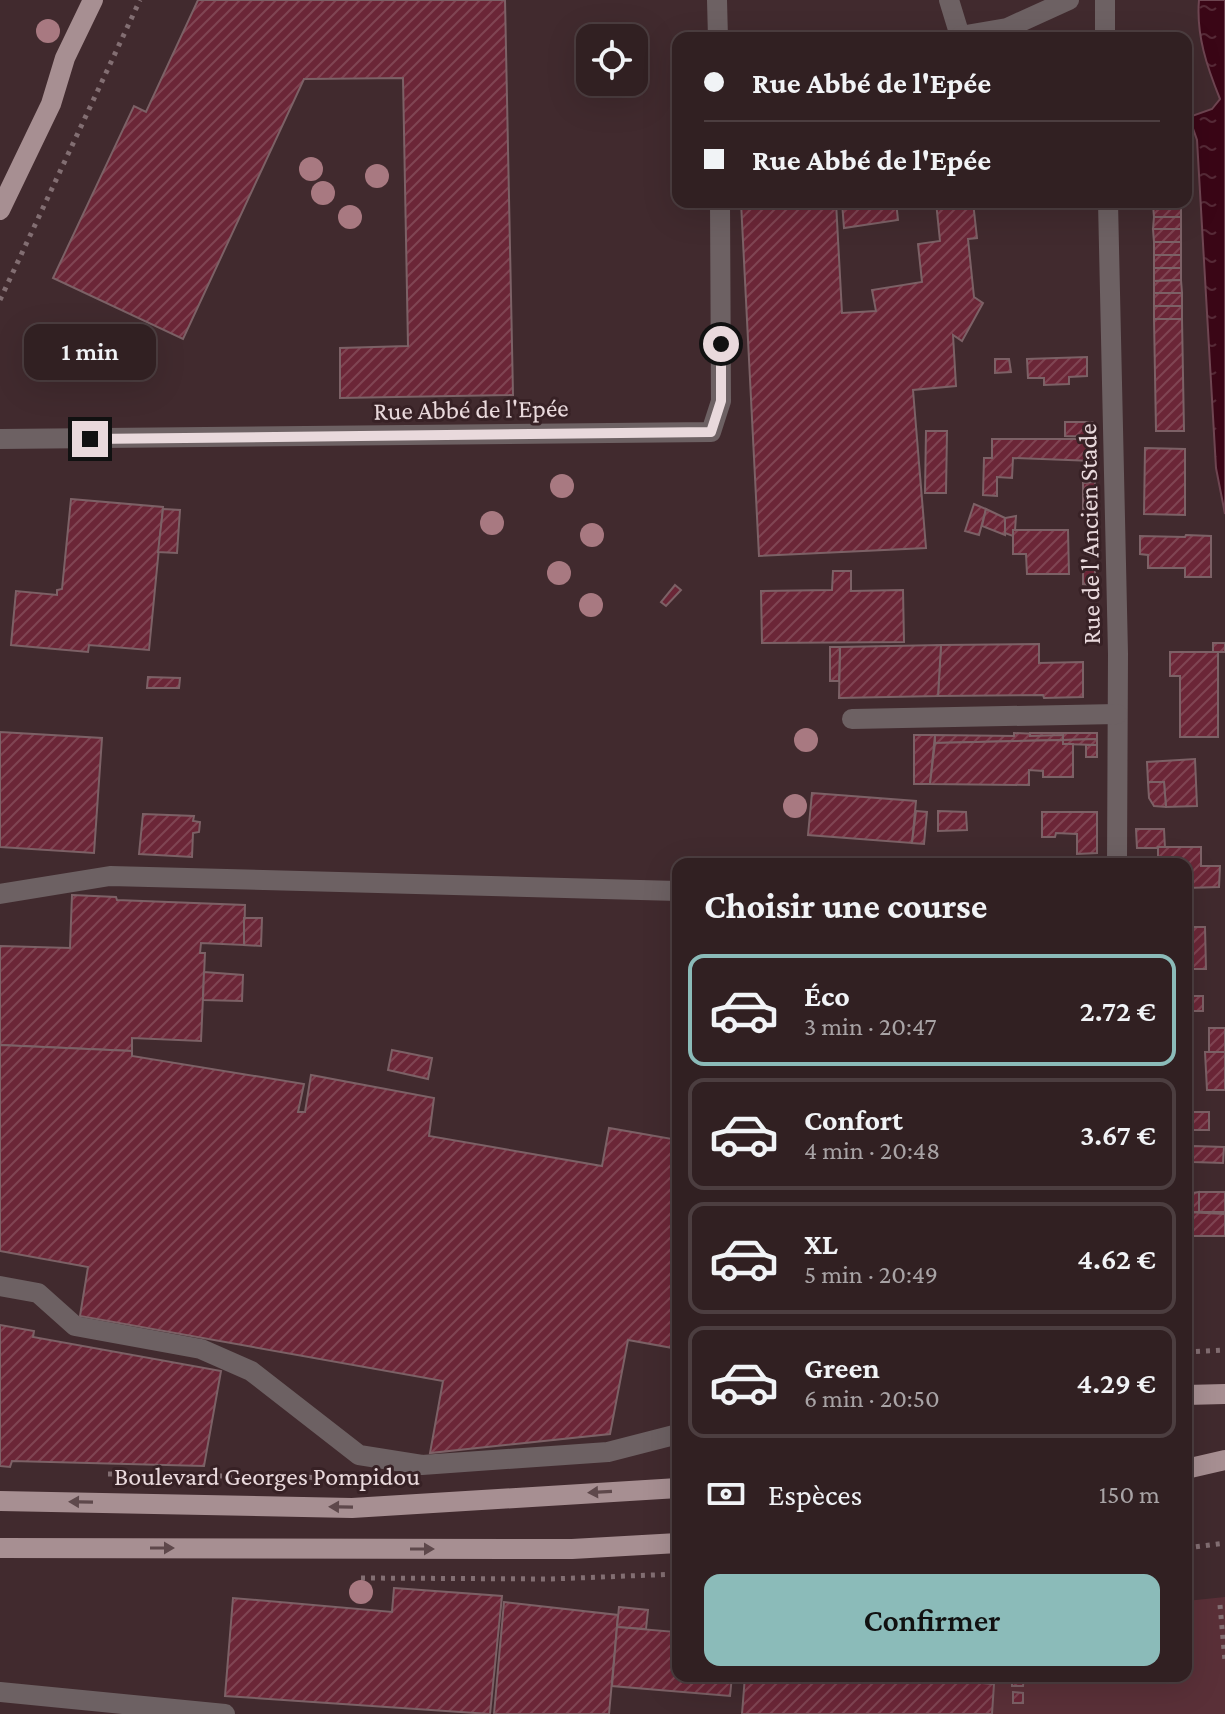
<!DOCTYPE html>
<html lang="fr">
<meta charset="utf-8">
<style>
:root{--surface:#312022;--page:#39282a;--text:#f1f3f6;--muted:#a8a3a5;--line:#4c3e40;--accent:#8bbbb9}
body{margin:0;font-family:"Crimson Pro",serif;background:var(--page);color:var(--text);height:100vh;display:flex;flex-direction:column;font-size:30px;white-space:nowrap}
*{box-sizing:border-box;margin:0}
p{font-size:26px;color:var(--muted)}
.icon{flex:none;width:44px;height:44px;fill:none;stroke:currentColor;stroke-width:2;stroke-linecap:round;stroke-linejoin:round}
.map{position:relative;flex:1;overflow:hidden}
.details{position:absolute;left:672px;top:858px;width:520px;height:824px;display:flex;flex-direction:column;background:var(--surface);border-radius:16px;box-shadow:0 8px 32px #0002,0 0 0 2px var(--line)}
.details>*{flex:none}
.top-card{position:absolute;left:672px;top:32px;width:520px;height:176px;border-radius:16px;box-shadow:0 8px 32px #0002,0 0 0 2px var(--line);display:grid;align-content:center;height:176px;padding:0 32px;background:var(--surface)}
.controls{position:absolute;left:576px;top:24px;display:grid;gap:16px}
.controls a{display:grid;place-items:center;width:72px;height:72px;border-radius:16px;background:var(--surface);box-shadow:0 8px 32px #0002,0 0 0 2px var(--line);font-size:40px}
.end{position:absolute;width:36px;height:36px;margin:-18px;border:10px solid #e9d9dc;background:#111;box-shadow:0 0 0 4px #111}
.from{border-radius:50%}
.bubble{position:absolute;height:56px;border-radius:16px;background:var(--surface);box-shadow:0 8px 32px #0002,0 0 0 2px var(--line);font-size:26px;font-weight:600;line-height:56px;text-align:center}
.top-card b{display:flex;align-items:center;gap:28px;height:76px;font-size:30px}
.top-card b+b{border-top:2px solid var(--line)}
.top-card i{width:20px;height:20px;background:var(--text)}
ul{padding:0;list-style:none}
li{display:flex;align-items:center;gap:24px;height:112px;margin:0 16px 12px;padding:0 16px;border:4px solid var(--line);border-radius:16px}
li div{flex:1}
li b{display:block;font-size:30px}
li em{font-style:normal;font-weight:600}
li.selected{border-color:var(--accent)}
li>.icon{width:72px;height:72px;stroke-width:1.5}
h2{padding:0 32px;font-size:36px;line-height:96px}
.pay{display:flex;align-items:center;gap:20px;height:88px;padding:0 32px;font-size:30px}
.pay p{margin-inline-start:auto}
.button{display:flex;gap:16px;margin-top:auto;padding:16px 32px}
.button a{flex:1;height:92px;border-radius:16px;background:var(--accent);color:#111;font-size:32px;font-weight:600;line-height:92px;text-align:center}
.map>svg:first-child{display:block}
.garden{fill:#5a3038}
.water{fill:url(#water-ripples);stroke:#6e4551;stroke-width:2}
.building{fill:url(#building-hatch);stroke:#7c6166;stroke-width:2}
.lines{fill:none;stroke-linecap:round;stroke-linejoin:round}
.path{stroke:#826e72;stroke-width:5;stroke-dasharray:4 6;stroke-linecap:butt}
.minor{stroke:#6d6163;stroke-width:20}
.major{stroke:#a78f92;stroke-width:20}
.tree{fill:#a87981}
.oneway{fill:#5e484b}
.route{stroke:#e9d9dc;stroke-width:10}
.labels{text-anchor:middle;stroke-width:6;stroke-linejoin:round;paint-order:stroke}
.street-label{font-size:26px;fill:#e9d9dc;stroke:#372125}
</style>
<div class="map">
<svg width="1225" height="1714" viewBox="0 0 1225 1714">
<defs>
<pattern id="water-ripples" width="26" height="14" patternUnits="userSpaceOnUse" patternTransform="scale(2)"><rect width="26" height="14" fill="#3a0616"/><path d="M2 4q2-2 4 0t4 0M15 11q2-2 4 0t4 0" fill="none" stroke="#562a37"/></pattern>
<pattern id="building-hatch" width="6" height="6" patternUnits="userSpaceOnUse" patternTransform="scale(2)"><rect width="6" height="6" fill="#6b2637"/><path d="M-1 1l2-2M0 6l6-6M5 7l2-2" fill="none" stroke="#804553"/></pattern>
</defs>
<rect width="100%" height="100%" fill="#412a2e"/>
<path class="garden" d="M1225 1597V1714H992L994 1676H1186V1601Z"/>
<path class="water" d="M1199 0H1225V514L1216 468 1197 140 1189 117 1212 109 1220 99C1207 67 1196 35 1199 0Z"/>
<g class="building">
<path d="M198 0H505L513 395 340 398V348L408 346 403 78 304 79 183 339 53 278 134 106 146 112Z"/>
<path d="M741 202H836L842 313 876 311 872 290 922 282 918 244 940 241 936 202H973L977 238 968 239 974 297 983 303 962 341 953 335 956 386 913 390 926 548 759 556Z"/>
<path d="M842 202H896L898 220 844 228Z"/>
<path d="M1153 204H1181V217H1154Z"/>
<path d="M1154 217H1181V229H1153Z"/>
<path d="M1153 229H1181V242H1154Z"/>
<rect x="1154" y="242" width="27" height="13"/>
<rect x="1154" y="255" width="27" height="13"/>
<path d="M1154 268H1181V280L1154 281Z"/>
<path d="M1181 280 1182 293H1154V281Z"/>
<rect x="1154" y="293" width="28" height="13"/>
<rect x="1154" y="306" width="28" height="13"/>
<path d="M1154 319H1182L1184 431H1156Z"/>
<path d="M1087 357V376L1069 377V384L1044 385V378H1028L1027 359Z"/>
<path d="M995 359H1009L1011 372 995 373Z"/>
<path d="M1065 422H1093L1094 437 1065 436Z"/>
<path d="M926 431H947L946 493H925Z"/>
<path d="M992 439H1094L1093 461 1013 458 1012 478 997 477V496L983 495 984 458H992Z"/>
<path d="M1145 448 1185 449V515L1144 514Z"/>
<path d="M1095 482V508L1083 509V483Z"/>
<path d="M71 499 163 507 149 650 89 645 88 652 11 645 16 591 57 595V590L62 589Z"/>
<path d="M974 504 986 509 979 535 965 531Z"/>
<path d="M163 509 180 510 177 553 158 552Z"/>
<path d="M986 509 1005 518V535L982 526Z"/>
<path d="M1016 516 1015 530 1013 536 1005 533V518Z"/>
<path d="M1013 530H1068L1069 574H1027L1026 554H1013Z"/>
<path d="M1186 535 1211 536V577H1185V568H1148V555L1140 554V536L1185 537Z"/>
<path d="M1083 567H1095V585L1083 584Z"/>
<path d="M833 571H851V591L903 590 904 642 762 643 761 591 832 590Z"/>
<path d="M675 585 681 590 666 606 661 602Z"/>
<rect x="1213" y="643" width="12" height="9"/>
<path d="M1039 644V663L1083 662V697L1044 698 1043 695 938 696 941 645Z"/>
<path d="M941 645 938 696 839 698 840 647Z"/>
<path d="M830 647H840L839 681H830Z"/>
<path d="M1170 652H1218V737H1180V676H1170Z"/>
<path d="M148 677 180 678 179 688H147Z"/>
<path d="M0 732 102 738 94 853 0 847Z"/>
<path d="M1014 733 1063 735V740L935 743V735L1014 736Z"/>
<path d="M1030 733H1097V739L1063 740V735L1030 736Z"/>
<path d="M914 735H935L930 784H914Z"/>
<path d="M1097 739V745L1063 744V740Z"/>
<path d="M1063 740V744H1073V777H1043V771L1029 770V785L930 784 935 743Z"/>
<rect x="1086" y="745" width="11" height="12"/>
<path d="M1195 759 1197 806 1166 807 1164 782H1148L1147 762Z"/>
<path d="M1148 782H1164L1166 807 1154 806 1149 798Z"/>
<path d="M812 793 916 801 912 843 808 835Z"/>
<path d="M916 811 927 812 924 844 912 843Z"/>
<path d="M938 811 966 812 967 830 938 831Z"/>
<path d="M1042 812H1097V853L1077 854V834L1056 833 1055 837H1042Z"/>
<path d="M143 814 194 816 193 821 200 822 199 832 193 833 192 857 139 854Z"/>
<path d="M1136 829H1164L1165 848H1137Z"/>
<path d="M1158 847H1201V866H1220L1219 887 1186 888V864H1158Z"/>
<path d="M72 895 116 897 117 900 245 905 244 945 201 943 200 953H205L201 1041 132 1038V1051L0 1045V946L70 948Z"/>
<path d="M244 918H262L261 946 244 945Z"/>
<path d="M1186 927H1205L1206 969H1186Z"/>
<path d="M204 972 243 975 242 1001 203 1000Z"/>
<rect x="1187" y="996" width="16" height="15"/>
<rect x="1209" y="1028" width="16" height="24"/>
<path d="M0 1045 132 1051V1056L304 1084 298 1112H305L311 1075 434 1098 429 1136 602 1166 609 1128 678 1140V1349L628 1340 610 1434 430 1453 443 1381 80 1316 88 1267 0 1251Z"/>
<path d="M392 1050 432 1058 428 1079 388 1070Z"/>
<path d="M1205 1052H1225V1090H1207Z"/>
<rect x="1186" y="1112" width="23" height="18"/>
<path d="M1193 1146 1224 1147 1223 1163 1193 1162Z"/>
<path d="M1186 1161 1193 1162V1194H1186Z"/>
<rect x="1199" y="1192" width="26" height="20"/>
<path d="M1199 1192V1212H1186V1194Z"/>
<path d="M1186 1212 1225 1214V1236H1186Z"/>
<path d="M0 1325 34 1331 33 1337 221 1371 204 1466 12 1461 10 1467 0 1466Z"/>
<path d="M394 1588 502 1596 490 1714 225 1696 233 1598 392 1612Z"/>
<path d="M504 1602 618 1615 609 1714H494Z"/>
<path d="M619 1607 648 1610 646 1629 617 1627Z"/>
<path d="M677 1616 678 1676H732L730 1696 612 1686 617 1627 675 1632Z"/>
<path d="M745 1676H895L994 1684 992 1714H742Z"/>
<path d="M1012 1676H1024L1023 1686H1012Z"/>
<path d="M1013 1692 1023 1693V1703H1013Z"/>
</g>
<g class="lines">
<g class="path">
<path d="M0 300 140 0"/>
<path d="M1186 1352 1225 1350"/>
<path d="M108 1474 346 1478"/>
<path d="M1186 1548 1225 1543"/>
<path d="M361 1578 551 1579 678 1574"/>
<path d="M1220 1605 1225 1661"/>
</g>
<g class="minor">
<path d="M717 0 718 38"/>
<path d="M949 0 960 36"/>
<path d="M1105 0V38"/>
<path d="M960 36 1007 28 1069 0"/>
<path d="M1108 202 1118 654 1117 864"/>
<path d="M0 439 711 432 721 401 720 202"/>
<path d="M852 719 1117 714"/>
<path d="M0 894 110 876 678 891"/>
<path d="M0 1286 38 1293 75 1326 201 1349 251 1371 359 1455 422 1465 608 1452 678 1434"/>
<path d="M0 1692 225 1714"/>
</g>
<g class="major">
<path d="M0 210 51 104 65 58 93 0"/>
<path d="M1186 1395 1225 1394"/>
<path d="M1186 1469 1225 1460"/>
<path d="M0 1501 352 1508 678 1488"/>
<path d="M0 1548 572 1549 678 1543"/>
</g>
</g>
<g class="tree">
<circle cx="48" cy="31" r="12"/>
<circle cx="311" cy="169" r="12"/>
<circle cx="377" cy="176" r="12"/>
<circle cx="323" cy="193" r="12"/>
<circle cx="350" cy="217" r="12"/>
<circle cx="562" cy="486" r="12"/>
<circle cx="492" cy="523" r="12"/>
<circle cx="592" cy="535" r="12"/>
<circle cx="559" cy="573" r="12"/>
<circle cx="591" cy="605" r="12"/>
<circle cx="806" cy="740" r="12"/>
<circle cx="795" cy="806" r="12"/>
<circle cx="361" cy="1592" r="12"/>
</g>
<defs><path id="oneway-solid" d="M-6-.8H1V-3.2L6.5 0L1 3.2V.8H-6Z" transform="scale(2)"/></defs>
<g class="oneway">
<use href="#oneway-solid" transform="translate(600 1492) rotate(177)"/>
<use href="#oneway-solid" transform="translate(81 1502) rotate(-179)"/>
<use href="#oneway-solid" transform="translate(341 1507) rotate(-179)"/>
<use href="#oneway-solid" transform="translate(162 1548)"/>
<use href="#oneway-solid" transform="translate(422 1549)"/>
</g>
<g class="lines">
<path class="route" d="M90 439 711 432 721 401V344"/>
</g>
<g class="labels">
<g class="street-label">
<text transform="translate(471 409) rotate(-1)" y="9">Rue Abbé de l'Epée</text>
<text transform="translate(1089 534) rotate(-91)" y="9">Rue de l'Ancien Stade</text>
<text x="267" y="1485">Boulevard Georges Pompidou</text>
</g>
</g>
</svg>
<div class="controls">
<a><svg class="icon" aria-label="locate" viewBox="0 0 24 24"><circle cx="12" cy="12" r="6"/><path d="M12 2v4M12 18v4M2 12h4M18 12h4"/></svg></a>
</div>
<i class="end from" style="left:721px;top:344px"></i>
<i class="end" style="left:90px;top:439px"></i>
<div class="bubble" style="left:24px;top:324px;width:132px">1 min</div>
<div class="top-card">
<b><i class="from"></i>Rue Abbé de l'Epée</b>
<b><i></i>Rue Abbé de l'Epée</b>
</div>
<section class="details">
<h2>Choisir une course</h2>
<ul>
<li class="selected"><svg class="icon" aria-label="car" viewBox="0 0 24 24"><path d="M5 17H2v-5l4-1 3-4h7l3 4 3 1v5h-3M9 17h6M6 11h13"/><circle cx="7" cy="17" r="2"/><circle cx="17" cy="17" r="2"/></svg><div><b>Éco</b><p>3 min · 20:47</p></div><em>2.72 €</em></li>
<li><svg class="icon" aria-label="car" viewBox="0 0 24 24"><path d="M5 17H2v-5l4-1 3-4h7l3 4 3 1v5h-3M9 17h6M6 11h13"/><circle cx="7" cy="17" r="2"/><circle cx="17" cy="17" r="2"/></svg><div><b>Confort</b><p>4 min · 20:48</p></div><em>3.67 €</em></li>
<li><svg class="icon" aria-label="car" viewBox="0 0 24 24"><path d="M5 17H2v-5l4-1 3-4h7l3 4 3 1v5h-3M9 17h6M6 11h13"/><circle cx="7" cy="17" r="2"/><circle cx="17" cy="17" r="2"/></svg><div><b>XL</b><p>5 min · 20:49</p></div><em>4.62 €</em></li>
<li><svg class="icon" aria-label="car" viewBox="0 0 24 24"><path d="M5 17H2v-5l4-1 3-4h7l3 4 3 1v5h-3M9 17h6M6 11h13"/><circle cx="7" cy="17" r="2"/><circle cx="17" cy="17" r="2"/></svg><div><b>Green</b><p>6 min · 20:50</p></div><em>4.29 €</em></li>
</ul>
<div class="pay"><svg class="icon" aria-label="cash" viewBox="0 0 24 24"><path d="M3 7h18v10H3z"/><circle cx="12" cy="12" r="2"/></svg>Espèces<p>150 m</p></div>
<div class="button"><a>Confirmer</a></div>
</section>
</div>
